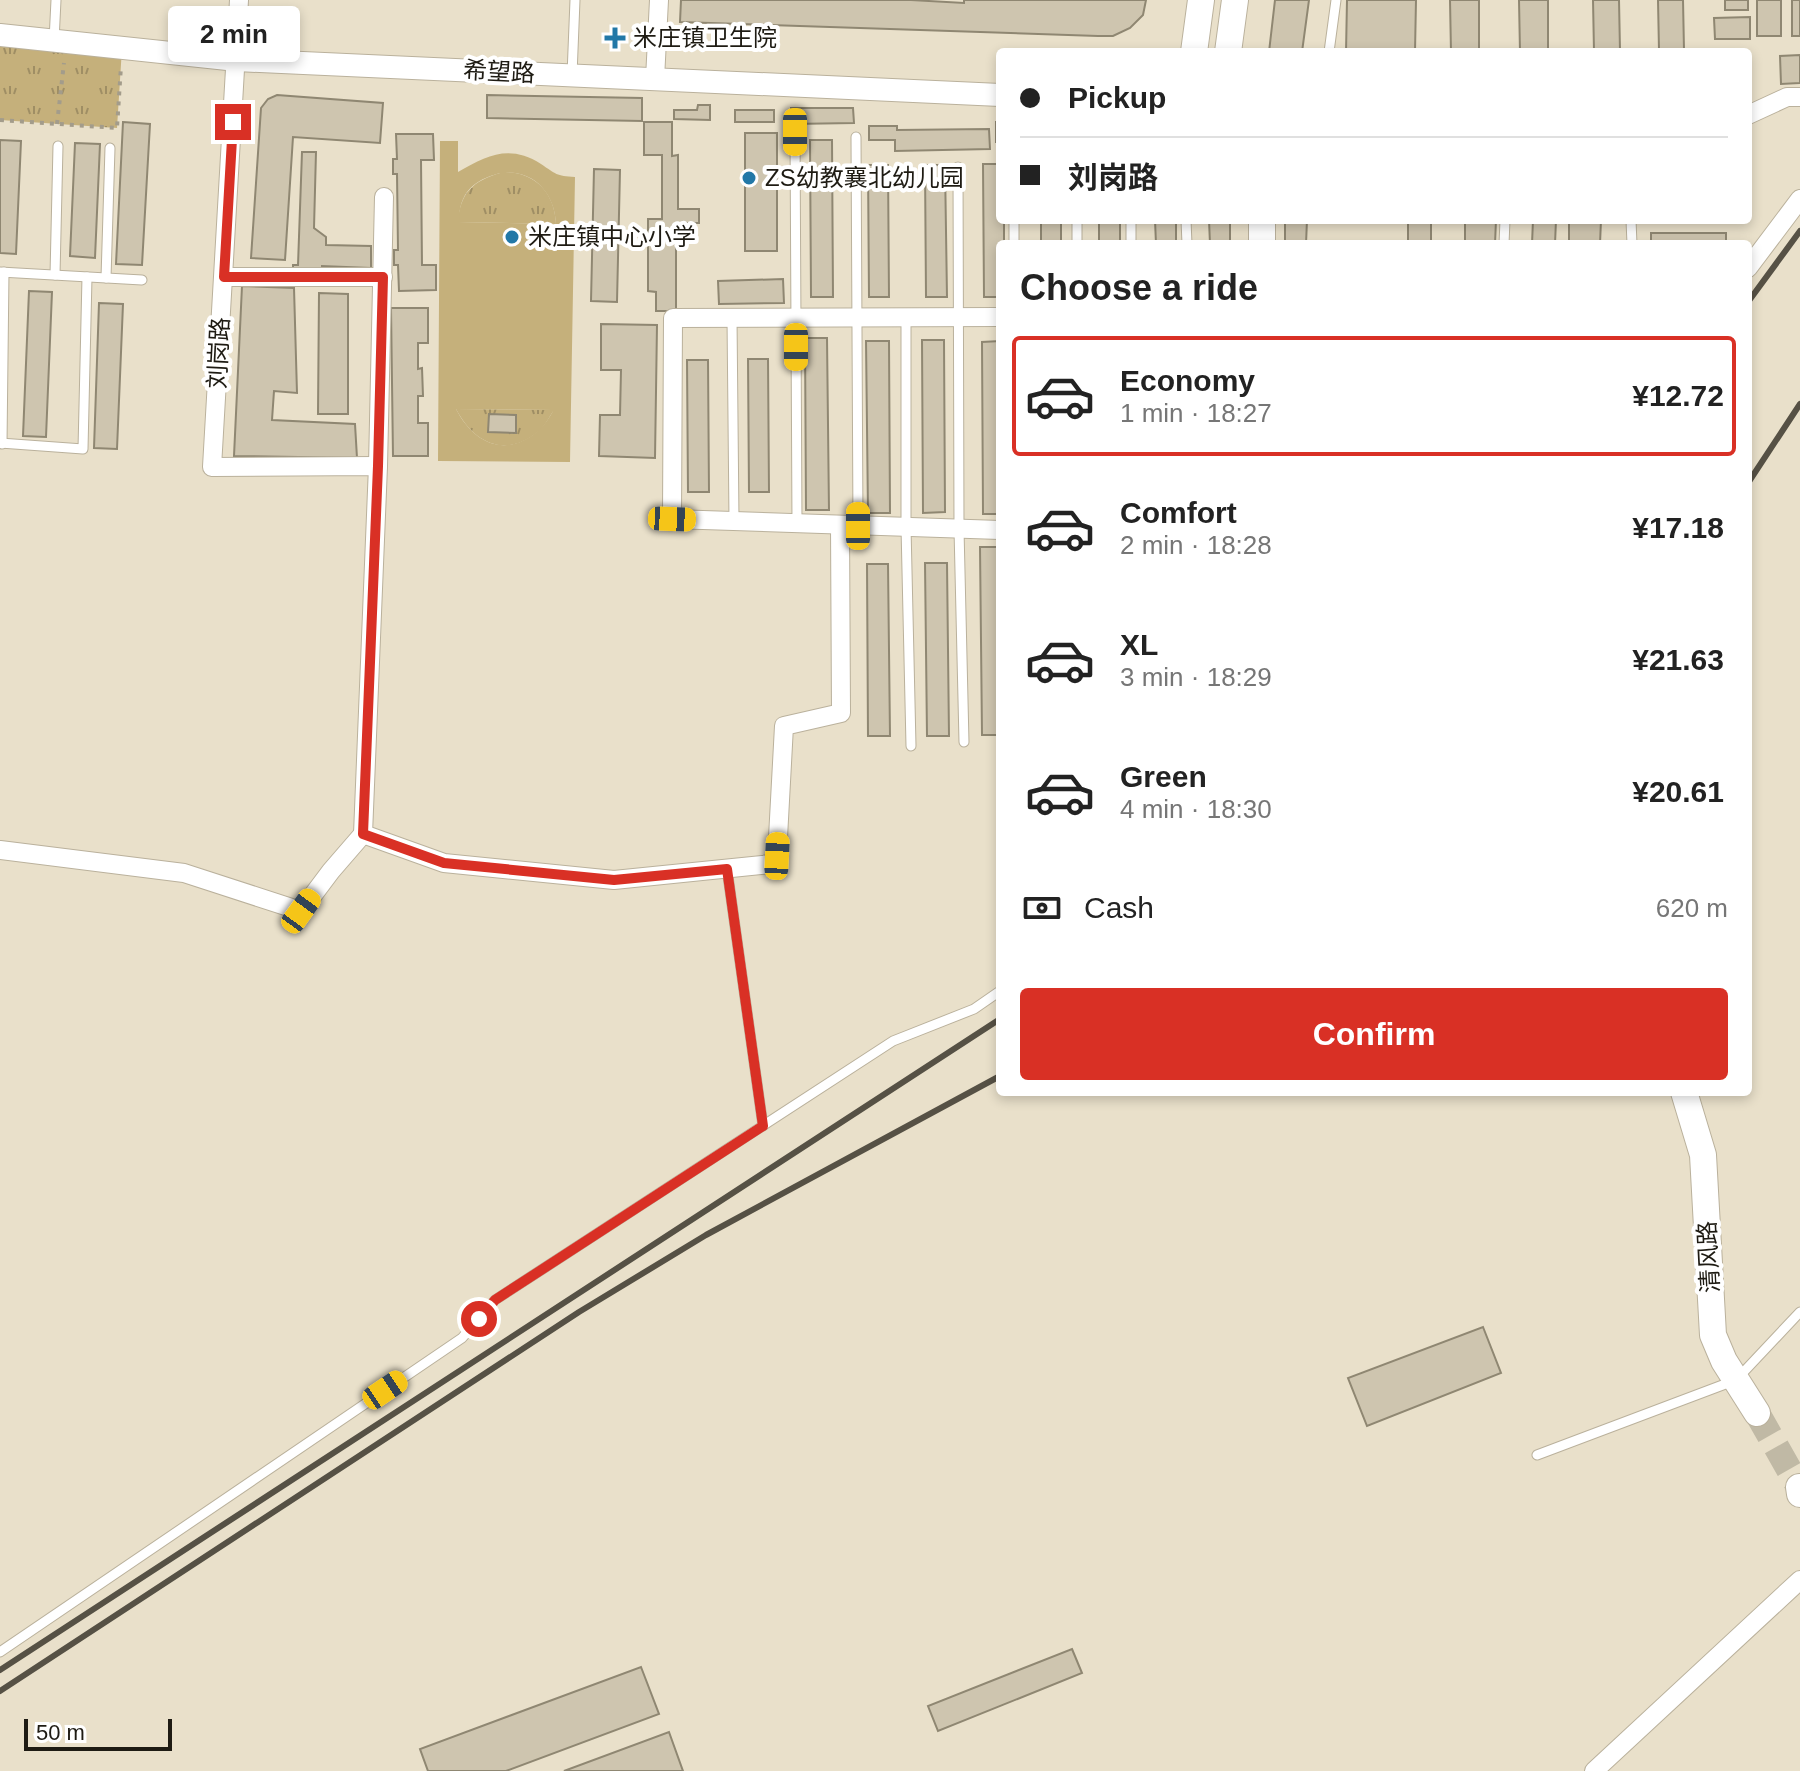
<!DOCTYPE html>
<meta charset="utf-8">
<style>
:root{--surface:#fff;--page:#f2f2f2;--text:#222;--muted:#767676;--line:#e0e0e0;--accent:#d93025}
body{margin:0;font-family:Helvetica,"Noto Sans SC",sans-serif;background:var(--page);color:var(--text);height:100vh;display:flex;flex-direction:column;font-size:30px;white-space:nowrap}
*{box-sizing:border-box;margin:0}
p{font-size:26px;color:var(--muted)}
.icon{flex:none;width:44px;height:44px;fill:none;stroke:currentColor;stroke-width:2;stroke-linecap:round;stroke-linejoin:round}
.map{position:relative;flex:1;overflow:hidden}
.drawer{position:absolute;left:996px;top:240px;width:756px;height:856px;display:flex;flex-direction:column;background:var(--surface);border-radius:8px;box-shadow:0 4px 12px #0003}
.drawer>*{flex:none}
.hud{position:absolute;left:996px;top:48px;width:756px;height:176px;border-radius:8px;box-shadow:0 4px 12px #0003;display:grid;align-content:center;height:176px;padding:0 24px;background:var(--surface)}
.scale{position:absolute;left:24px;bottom:20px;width:148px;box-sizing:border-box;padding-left:8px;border:4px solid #1e1b13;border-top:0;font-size:22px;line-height:28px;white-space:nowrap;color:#1e1b13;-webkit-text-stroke:6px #fff;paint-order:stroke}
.end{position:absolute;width:36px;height:36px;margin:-18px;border:10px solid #d93025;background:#fff;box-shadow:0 0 0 4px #fff}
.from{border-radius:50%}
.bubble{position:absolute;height:56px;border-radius:8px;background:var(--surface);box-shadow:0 4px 12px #0003;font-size:26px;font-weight:800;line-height:56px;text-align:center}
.car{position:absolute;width:24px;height:48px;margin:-24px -12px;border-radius:10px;box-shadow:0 0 6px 2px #0007;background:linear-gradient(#f5c518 24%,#345 0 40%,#f5c518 0 76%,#345 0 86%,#f5c518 0)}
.hud b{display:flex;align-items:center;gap:28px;height:76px;font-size:30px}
.hud b+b{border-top:2px solid var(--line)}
.hud i{width:20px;height:20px;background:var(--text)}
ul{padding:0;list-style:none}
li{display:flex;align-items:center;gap:24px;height:120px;margin:0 16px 12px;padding:0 8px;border:4px solid transparent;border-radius:8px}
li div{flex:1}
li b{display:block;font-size:30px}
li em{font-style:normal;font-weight:800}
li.current{border-color:var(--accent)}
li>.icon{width:72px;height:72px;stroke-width:1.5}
h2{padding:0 24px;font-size:36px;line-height:96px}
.pay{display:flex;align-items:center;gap:20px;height:88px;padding:0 24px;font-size:30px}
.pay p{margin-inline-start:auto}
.cta{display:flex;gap:16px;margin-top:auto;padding:16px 24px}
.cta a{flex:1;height:92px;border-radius:8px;background:var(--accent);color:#fff;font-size:32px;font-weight:800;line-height:92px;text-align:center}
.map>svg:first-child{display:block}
.grass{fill:url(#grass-tufts)}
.pitch{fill:#c5b07b;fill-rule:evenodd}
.building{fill:#cec5af;stroke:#8f8772;stroke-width:2}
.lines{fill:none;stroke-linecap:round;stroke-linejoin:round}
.secondary-tunnel{stroke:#c0b9a5;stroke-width:26;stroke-dasharray:26 13;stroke-linecap:butt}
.service-casing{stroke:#bab19c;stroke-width:11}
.minor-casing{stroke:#bab19c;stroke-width:20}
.tertiary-casing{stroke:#bab19c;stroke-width:24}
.secondary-casing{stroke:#bab19c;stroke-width:28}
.path{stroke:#a39c8b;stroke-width:4;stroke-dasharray:4 6;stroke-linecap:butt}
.service{stroke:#fff;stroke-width:9}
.minor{stroke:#fff;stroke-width:18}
.tertiary{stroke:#fff;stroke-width:22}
.secondary{stroke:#fff;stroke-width:26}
.rail{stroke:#565145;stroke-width:6}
.route{stroke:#d93025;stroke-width:10}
.poi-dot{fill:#2278a7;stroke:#fff;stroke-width:3}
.labels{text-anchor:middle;stroke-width:8;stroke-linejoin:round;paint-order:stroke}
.poi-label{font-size:24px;fill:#1e1b13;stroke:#fff;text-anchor:start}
.street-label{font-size:24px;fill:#1e1b13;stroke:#fff}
</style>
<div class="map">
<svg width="1800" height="1771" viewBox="0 0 1800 1771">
<defs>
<pattern id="grass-tufts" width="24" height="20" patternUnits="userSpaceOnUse" patternTransform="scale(2)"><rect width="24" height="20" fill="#c5b07b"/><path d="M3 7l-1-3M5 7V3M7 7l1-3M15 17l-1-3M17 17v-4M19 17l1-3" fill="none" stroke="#9f8e64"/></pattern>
</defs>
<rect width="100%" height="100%" fill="#e9e0ca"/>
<g class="grass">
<path d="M0 35 122 48 117 128 0 120Z"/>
<path d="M500 173C506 173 514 172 520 174 544 181 555 201 556 224L458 222C460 193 473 181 500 173Z"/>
<path d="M456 409 554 410C549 417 545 426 539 431 505 459 474 443 456 409Z"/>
</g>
<path class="pitch" d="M440 141H458V172C487 155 510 144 541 164 556 174 556 176 575 177L570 462 438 461ZM500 173C506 173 514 172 520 174 543 180 555 201 556 224L459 222C459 193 473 180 500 173ZM456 409 553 410V411C549 418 544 426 538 431 506 458 474 444 456 409Z"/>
<g class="building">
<path d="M681 0H911L964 3V0H1146L1143 15 1130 28 1113 36H1098L680 22Z"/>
<path d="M1275 0H1309L1302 52H1269Z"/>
<path d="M1347 0H1416L1415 52H1346Z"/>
<path d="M1450 0H1479V52H1451Z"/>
<path d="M1519 0H1548V52H1520Z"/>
<path d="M1593 0H1619L1620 51H1594Z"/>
<path d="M1658 0H1683L1684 50H1659Z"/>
<rect x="1725" y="0" width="23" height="10"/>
<rect x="1757" y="0" width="24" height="36"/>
<rect x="1792" y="0" width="8" height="36"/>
<path d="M1750 17V39H1715L1714 18Z"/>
<path d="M1800 55V83L1781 84 1780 56Z"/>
<path d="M277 95 383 103 380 143 293 137 285 260 251 258 261 108 268 99Z"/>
<path d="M487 95 642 98V121L487 118Z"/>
<path d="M698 105H710V120L674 119V110H697Z"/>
<path d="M791 108H853L854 123 791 124Z"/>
<rect x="735" y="110" width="39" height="12"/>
<path d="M123 122 150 124 142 265 116 264Z"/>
<path d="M644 122H672V156L678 155V209H699V223H676V311H656V292L648 291V219H662V155H644Z"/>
<rect x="996" y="122" width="4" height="20"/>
<path d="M869 126H897V130L989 129 990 149 895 151V140H869Z"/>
<rect x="745" y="133" width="32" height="118"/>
<path d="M396 134H433L434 160H421L422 265H436V290L399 291 398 265H394V250H398L397 174H393V159H397Z"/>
<path d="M0 140 21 141 16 254 0 253Z"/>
<path d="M810 140H832L833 297H811Z"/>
<path d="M75 143 100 144 95 258 70 256Z"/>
<path d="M302 152H316L314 228 326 237V245L371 246V268L322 266V272H293V265H298Z"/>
<path d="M983 164H1000V220H1004V244H1000V297H984Z"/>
<path d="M868 165H888L889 297H869Z"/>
<path d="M925 165H945L947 297H926Z"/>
<path d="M594 169 620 170 617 302 591 301Z"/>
<rect x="1041" y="220" width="20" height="24"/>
<rect x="1099" y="220" width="21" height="24"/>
<path d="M1155 220H1176V244H1156Z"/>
<path d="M1209 220H1230V244H1210Z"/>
<path d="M1285 220H1307L1306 244H1285Z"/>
<rect x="1408" y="220" width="23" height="24"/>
<path d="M1465 220H1496L1495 244H1465Z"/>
<path d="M1533 220H1556L1555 244H1532Z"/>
<path d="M1569 220H1601L1600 244H1569Z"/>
<rect x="1651" y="233" width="75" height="11"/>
<path d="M783 279 784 303 719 304 718 281Z"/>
<path d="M242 286 294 288 297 393 274 391 272 420 355 424 357 458 234 456Z"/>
<path d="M29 291 52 292 46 437 23 436Z"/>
<path d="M319 293 348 294V414H318Z"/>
<path d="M99 303 123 304 117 449 94 448Z"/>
<path d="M391 308H428V343H418V369L422 368 423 396H418V423H428V456H393Z"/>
<path d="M601 324 657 325 655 458 599 456 600 415H620L621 370H601Z"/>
<path d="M805 338H827L829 510H806Z"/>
<path d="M922 340H944L945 512 923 513Z"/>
<path d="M866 341H889L890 513H868Z"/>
<path d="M1000 341V514H983L982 342Z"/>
<path d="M748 359H768L769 492H749Z"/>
<path d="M687 360H708L709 492H688Z"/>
<path d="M489 414 516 415V433L488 432Z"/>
<path d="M980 547H1000V735H982Z"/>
<path d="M925 563H947L949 736H927Z"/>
<path d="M867 564H888L890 736H868Z"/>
<path d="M1483 1327 1501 1373 1367 1426 1348 1378Z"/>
<path d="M1072 1649 1082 1673 938 1731 928 1706Z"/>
<path d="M641 1667 659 1714 506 1771H428L420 1749Z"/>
<path d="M669 1732 683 1771H564Z"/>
</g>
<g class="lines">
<path class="secondary-tunnel" d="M1757 1413 1799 1487"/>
<g class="service-casing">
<g id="service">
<path d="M54 41 56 0"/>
<path d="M1329 52 1336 0"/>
<path d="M572 75 575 0"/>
<path d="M795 132 797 524"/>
<path d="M856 137 858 526"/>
<path d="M958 167 959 529 964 742"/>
<path d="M1014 220V244"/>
<path d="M1131 220V244"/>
<path d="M1186 220 1187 244"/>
<path d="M1631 220 1632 244"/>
<path d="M1077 244V220"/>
<path d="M1504 244 1505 220"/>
<path d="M0 272 142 280"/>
<path d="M55 275 58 146"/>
<path d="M106 278 110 148"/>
<path d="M906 317V527L911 746"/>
<path d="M732 318 734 521"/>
<path d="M0 443 83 449 87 277"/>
<path d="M2 444 4 272"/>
<path d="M727 869 763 1126"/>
<path d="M1537 1455 1736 1380 1800 1312"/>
<path d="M0 1652 462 1338 495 1300 893 1041 974 1009 1000 991"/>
</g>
</g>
<g class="minor-casing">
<g id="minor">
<path d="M239 0 212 467 378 466 363 834 444 863 614 880 771 864 777 856 784 726 841 713 840 525"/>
<path d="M655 79 659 0"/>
<path d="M1748 115 1787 97H1800"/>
<path d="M1748 268 1800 199"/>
<path d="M224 277H383"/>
<path d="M1000 317 673 318 672 519 1000 530"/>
<path d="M378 466 384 197"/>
<path d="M0 850 184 873 301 911 331 871 363 834"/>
<path d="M1594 1771 1800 1580"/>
</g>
</g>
<g class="tertiary-casing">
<path id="tertiary" d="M0 35 237 60 1000 95"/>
</g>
<g class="secondary-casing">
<g id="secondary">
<path d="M1194 52 1201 0"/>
<path d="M1228 52 1235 0"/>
<path d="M1262 244V220"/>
<path d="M1684 1092 1703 1155 1713 1335 1724 1361 1757 1413"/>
<path d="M1799 1487 1800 1494"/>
</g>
</g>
<g class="path">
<path d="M0 120 117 128 121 66"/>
<path d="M57 124 64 63"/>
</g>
<use href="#service" class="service"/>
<use href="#minor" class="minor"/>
<use href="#tertiary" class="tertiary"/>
<use href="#secondary" class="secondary"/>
<g class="rail">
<path d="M1748 302 1800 231"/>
<path d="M1748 483 1800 404"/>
<path d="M0 1670 1000 1019"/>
<path d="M0 1691 579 1312 706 1235 1000 1076"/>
</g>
</g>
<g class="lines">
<path class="route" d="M233 122 224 277H383L378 466 363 834 444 863 614 880 727 869 763 1126 495 1300 479 1319"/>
</g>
<g class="poi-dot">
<path d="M611 26h8v8h8v8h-8v8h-8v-8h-8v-8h8z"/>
<circle cx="749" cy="178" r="8"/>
<circle cx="512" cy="237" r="8"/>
</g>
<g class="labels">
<g class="poi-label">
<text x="633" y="46">米庄镇卫生院</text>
<text x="765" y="186">ZS幼教襄北幼儿园</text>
<text x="528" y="245">米庄镇中心小学</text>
</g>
<g class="street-label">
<text transform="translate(499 72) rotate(3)" y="8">希望路</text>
<text transform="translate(219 353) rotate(-87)" y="8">刘岗路</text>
<text transform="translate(1709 1257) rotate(-93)" y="8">清风路</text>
</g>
</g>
</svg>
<div class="scale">50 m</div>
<i class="end from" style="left:479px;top:1319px"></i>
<i class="end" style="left:233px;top:122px"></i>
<div class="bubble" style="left:168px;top:6px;width:132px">2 min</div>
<i class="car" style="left:795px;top:132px;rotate:180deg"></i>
<i class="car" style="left:796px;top:347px;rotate:180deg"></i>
<i class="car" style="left:672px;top:519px;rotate:92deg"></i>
<i class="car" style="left:858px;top:526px;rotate:0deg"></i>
<i class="car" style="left:777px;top:856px;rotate:3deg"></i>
<i class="car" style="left:301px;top:911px;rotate:36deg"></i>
<i class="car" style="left:385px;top:1390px;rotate:56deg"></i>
<div class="hud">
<b><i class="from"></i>Pickup</b>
<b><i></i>刘岗路</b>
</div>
<section class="drawer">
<h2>Choose a ride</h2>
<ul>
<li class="current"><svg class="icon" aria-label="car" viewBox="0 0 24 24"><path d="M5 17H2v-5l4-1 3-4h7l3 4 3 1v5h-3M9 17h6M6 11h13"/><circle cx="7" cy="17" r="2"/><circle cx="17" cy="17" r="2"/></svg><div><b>Economy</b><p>1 min · 18:27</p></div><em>¥12.72</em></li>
<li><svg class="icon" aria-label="car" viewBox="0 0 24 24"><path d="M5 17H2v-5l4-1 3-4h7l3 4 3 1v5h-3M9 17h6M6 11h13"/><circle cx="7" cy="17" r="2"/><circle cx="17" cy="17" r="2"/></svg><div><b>Comfort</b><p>2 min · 18:28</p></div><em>¥17.18</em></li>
<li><svg class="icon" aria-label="car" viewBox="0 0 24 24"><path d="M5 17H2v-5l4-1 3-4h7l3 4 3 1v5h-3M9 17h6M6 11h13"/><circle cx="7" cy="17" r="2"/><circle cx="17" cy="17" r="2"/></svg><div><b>XL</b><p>3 min · 18:29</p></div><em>¥21.63</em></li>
<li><svg class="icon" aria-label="car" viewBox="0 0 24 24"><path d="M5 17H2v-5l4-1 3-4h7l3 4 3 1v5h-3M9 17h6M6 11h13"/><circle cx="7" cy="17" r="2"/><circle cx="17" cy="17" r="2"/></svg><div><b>Green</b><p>4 min · 18:30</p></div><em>¥20.61</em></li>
</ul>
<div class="pay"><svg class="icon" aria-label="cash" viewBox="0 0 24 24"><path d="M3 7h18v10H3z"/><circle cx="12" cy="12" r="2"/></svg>Cash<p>620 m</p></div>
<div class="cta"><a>Confirm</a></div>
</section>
</div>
